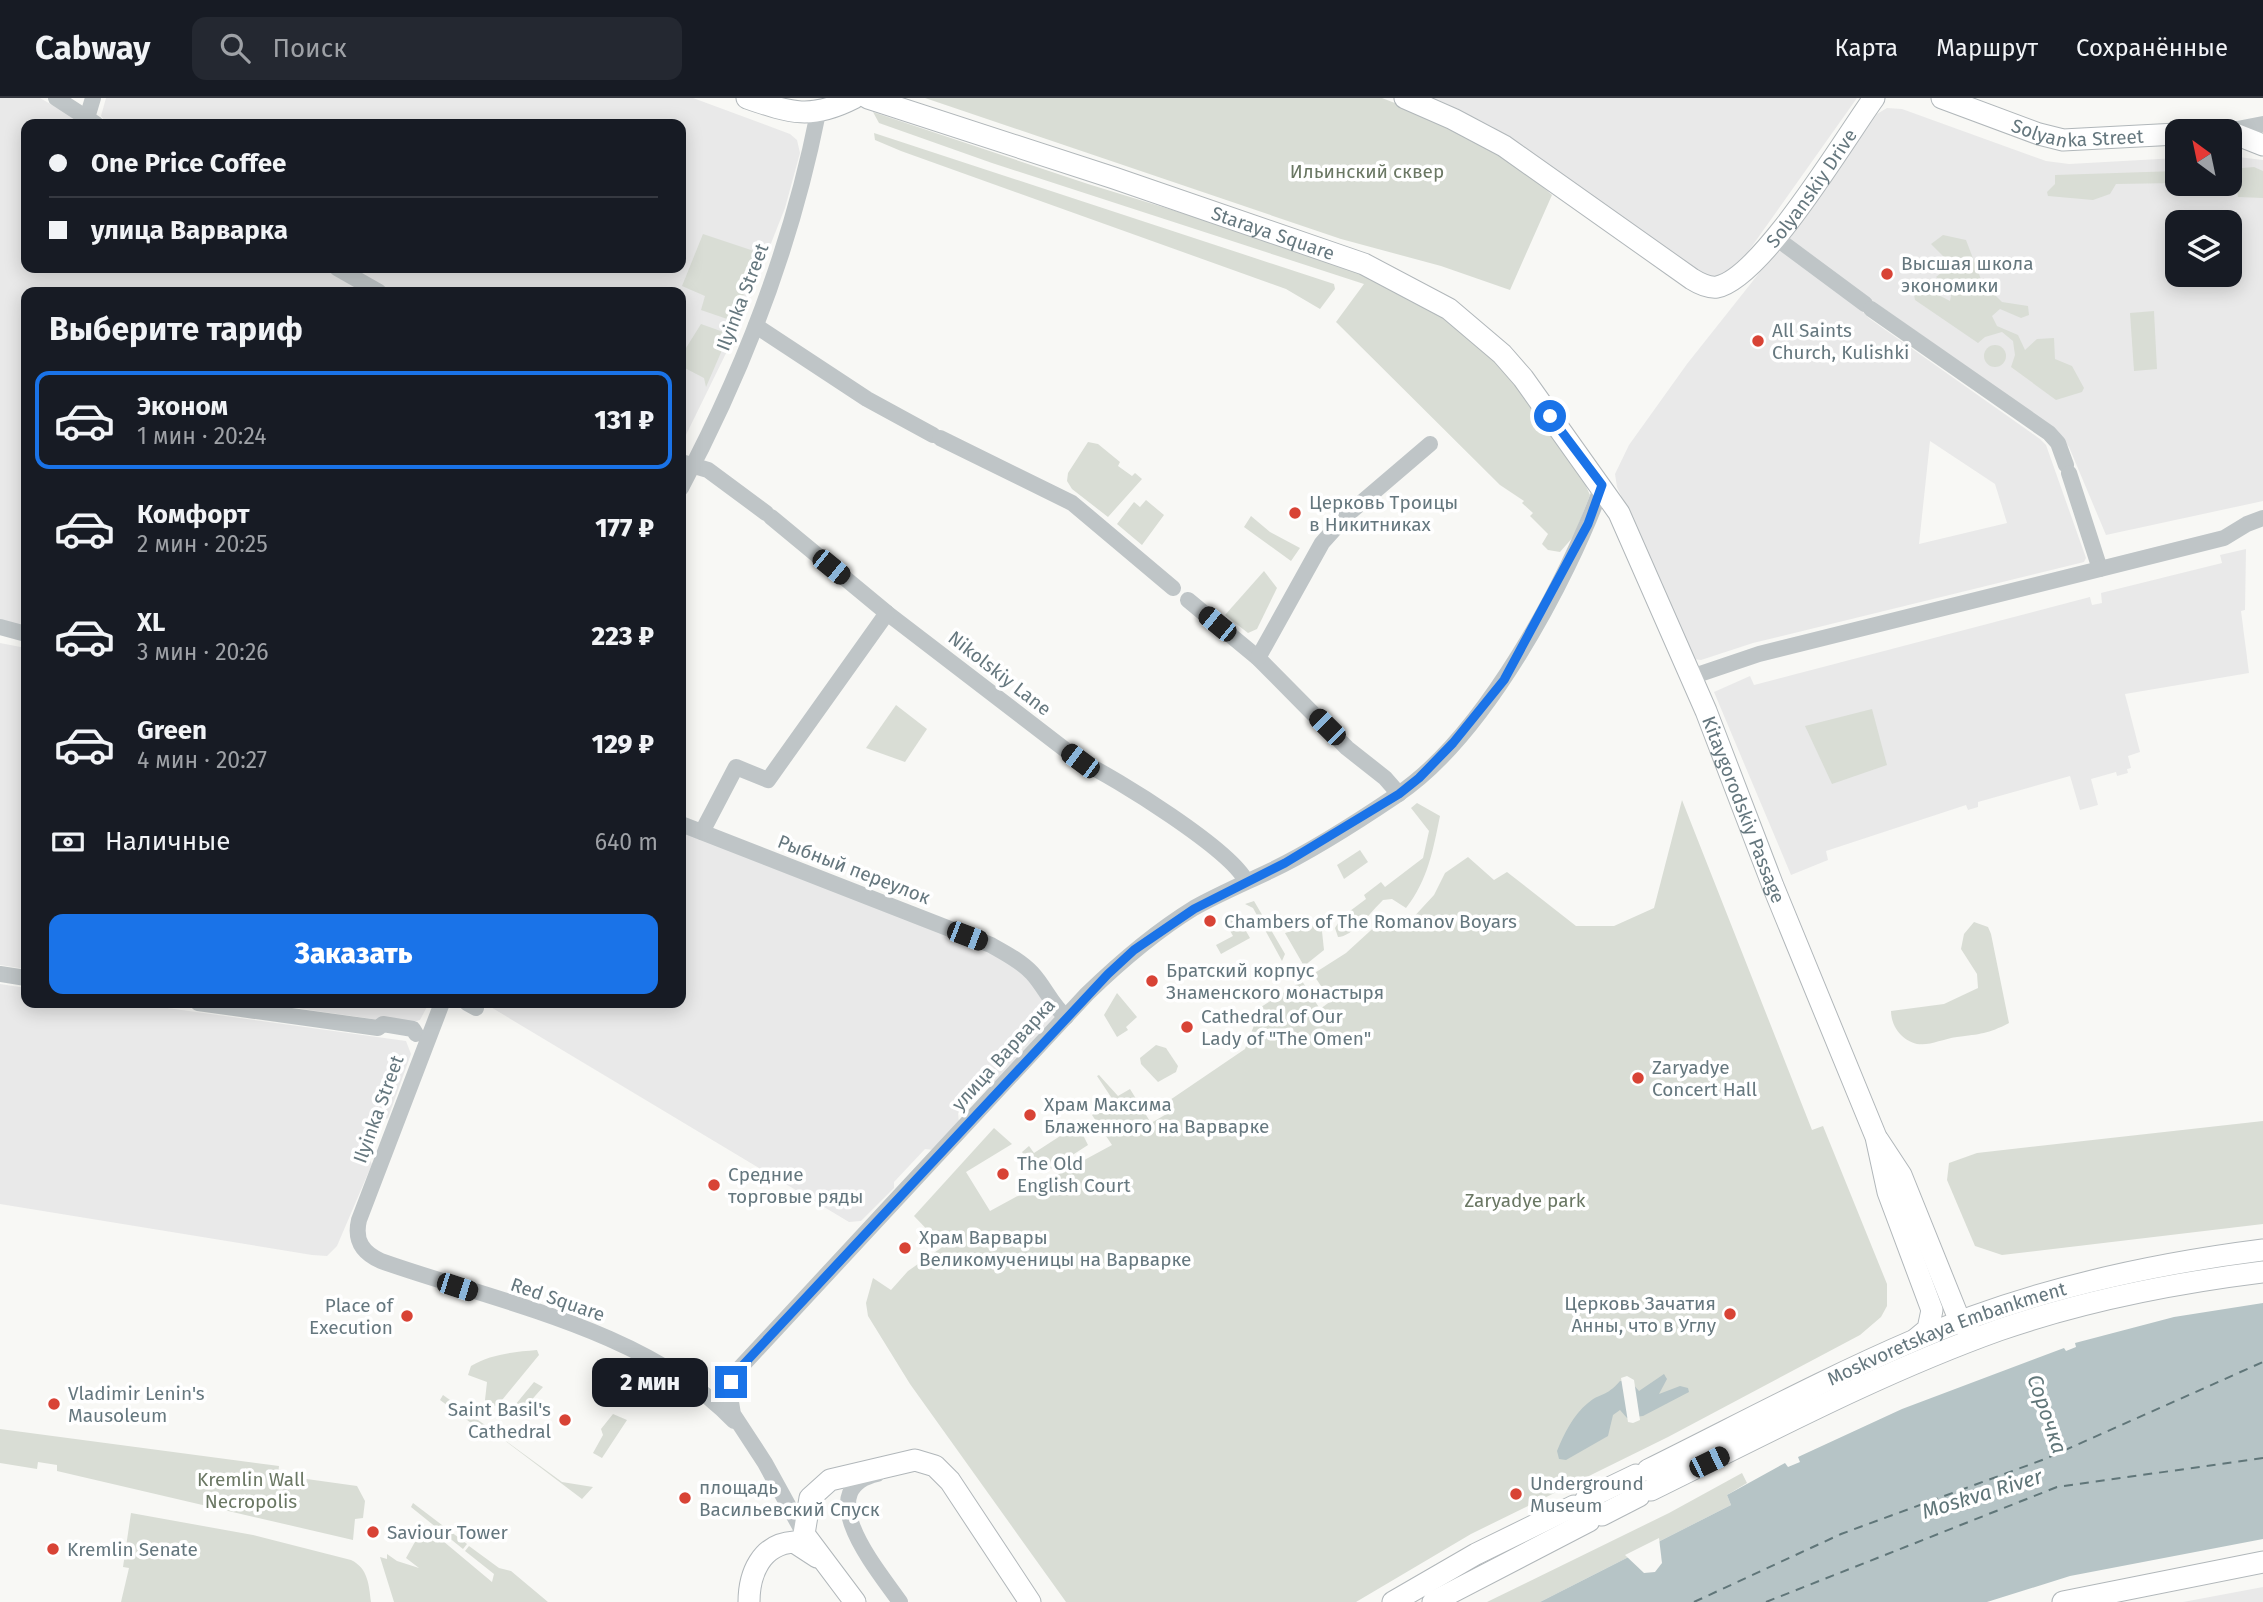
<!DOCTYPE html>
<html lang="ru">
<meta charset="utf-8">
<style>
:root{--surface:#171b24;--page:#242831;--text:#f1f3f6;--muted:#9ea1a6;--line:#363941;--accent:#1a73e8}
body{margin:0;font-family:"Fira Sans",sans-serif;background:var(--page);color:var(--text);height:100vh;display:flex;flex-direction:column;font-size:26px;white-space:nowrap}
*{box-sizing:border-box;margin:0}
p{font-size:23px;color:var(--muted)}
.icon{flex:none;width:38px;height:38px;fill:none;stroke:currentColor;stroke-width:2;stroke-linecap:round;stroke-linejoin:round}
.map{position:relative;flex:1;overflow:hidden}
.panel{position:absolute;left:21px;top:189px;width:665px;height:721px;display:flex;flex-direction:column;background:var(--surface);border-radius:14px;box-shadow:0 4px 18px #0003}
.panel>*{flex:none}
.guide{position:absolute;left:21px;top:21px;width:665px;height:154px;border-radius:14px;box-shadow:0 4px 18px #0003;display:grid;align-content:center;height:154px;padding:0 28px;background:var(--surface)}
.needle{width:46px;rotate:327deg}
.controls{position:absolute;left:2165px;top:21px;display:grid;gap:14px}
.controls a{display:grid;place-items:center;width:77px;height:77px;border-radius:14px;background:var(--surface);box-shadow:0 4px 18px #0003;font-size:35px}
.end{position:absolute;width:32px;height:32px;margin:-16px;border:9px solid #1a73e8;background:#fff;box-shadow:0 0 0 4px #fff}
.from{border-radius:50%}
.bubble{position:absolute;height:49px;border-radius:14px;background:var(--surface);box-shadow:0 4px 18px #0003;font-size:23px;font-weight:800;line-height:49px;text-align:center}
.car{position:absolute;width:21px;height:42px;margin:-21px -10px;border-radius:9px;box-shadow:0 0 5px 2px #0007;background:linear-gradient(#222 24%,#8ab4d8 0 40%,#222 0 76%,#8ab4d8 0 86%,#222 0)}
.guide b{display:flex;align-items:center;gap:24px;height:66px;font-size:26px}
.guide b+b{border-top:2px solid var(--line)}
.guide i{width:18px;height:18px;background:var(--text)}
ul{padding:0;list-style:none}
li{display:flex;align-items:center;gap:21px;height:98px;margin:0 14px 10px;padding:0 14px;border:4px solid transparent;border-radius:14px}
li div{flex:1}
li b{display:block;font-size:26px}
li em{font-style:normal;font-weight:800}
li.on{border-color:var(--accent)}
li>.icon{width:63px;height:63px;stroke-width:1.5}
h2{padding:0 28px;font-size:32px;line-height:84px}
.pay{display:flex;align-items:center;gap:18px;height:77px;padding:0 28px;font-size:26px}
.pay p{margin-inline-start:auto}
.action{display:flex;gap:14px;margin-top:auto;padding:14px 28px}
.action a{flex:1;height:80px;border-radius:14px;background:var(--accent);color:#fff;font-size:28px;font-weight:800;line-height:80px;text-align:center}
header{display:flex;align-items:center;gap:42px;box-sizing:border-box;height:98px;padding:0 35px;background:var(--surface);border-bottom:2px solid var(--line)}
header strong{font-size:33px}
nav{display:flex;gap:38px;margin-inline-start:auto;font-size:24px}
.search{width:490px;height:63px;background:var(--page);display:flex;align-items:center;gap:18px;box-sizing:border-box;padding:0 24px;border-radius:14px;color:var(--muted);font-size:26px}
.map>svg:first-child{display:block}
.built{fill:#e9e9e9;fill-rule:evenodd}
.green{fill:#d9ddd5}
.water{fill:#b6c4c6}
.pier{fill:#f8f8f5}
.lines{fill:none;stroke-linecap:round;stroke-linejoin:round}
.ferry{stroke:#607679;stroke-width:2;stroke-dasharray:9 7;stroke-linecap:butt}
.major-casing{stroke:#b1b7ba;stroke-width:23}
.minor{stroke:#bfc5c7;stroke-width:16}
.major{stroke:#fff;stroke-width:21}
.route{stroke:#1a73e8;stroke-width:9}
.poi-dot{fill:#d84335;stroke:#fff;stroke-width:2.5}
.labels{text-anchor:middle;stroke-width:7;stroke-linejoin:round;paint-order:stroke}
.street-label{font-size:19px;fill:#65777e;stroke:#fff}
.park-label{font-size:19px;fill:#6a7763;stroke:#fff}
.poi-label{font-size:19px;fill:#65777e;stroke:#fff;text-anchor:start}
.water-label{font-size:21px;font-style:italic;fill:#607679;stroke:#fff}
</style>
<header>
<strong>Cabway</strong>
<div class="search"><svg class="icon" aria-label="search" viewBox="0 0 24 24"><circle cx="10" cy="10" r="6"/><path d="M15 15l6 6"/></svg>Поиск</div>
<nav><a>Карта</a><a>Маршрут</a><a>Сохранённые</a></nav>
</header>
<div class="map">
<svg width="2263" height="1504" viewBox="0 0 2263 1504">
<rect width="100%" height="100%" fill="#f8f8f5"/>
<g class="built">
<path d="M0 0H40L85 26H26V170H326L368 194H26V530L0 524Z"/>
<path d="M106 0H693L790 36 797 42 800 55 785 110 734 239 681 347V194H391L348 170H681V26H107L101 18Z"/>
<path d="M1417 0H1857L1733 175 1715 186 1535 63 1529 52 1509 39 1496 37 1493 29 1471 18 1464 20Z"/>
<path d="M1887 10 1902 11 2046 63 2069 66 2177 60V86H2230V58L2263 62V403L2106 437 2069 349 2053 329 1816 163 1789 140 1877 16ZM2177 124H2230V177H2177Z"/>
<path d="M1781 153 1859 210 1870 221 2040 341 2046 347 2086 460 2084 464 1753 545 1701 562 1693 561 1687 553 1660 482 1617 389 1615 376 1629 347 1687 266 1775 155ZM1930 343 1995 386 2007 425 1919 446Z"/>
<path d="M2246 451 2245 512 2241 513 2249 575 2125 596 2140 654 2128 658 2131 670 2127 671 2128 675 2117 678 2116 674 2091 681 2098 707 2080 712 2070 678 1978 704V709L1968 712 1966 707 1826 753 1828 762 1791 777 1714 594 1750 578 1754 587 2090 499 2092 507 2102 505 2101 495 2222 465 2220 457Z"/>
<path d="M0 545 26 550V871L0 867Z"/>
<path d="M681 733 1008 860 1031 878 1057 918 997 984 984 986 958 1015 959 1025 934 1052 925 1051 894 1084V1090L861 1123 849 1124 484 905H681Z"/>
<path d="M0 886 26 890V905H131L406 943 411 956 388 1020 382 1023 369 1061 372 1066 337 1148 327 1158 312 1157 0 1106Z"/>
<path d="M262 905H429L420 922 407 926Z"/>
<path d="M2263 1489V1504H2183Z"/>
</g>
<g class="green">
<path d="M925 0H1382L1461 31 1510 60 1552 97 1510 192 1441 168 1341 141Z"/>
<path d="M873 14 1088 86 1344 165 1439 212 1499 263 1581 377 1590 397 1574 438 1560 454 1548 452 1542 446 1548 436 1530 418 1533 415 1522 405 1524 403 1500 387 1336 224 1364 186 992 65 879 25Z"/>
<path d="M874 35 1334 186 1335 191 1320 211 1286 191 901 53 875 42Z"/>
<path d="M2254 69 2263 73V100L2238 99 2236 86 2230 85V71Z"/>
<path d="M2177 73V85L2116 86 2110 96 2093 102 2048 98 2047 94 2055 86V77Z"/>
<path d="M703 136 760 155 733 223 701 212 705 198 682 188Z"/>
<path d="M1943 137 1966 142 1982 184 2002 204 2028 208 2029 217 2021 220 2000 211 1992 218 1997 228 2018 237 2025 252 2037 241 2054 240 2055 261 2072 268 2084 290 2082 294 2056 302 2011 269 2015 257 2013 243 2002 234 1985 239 1978 245 1915 202 1914 197 1925 190 1950 203 1952 192 1936 179 1946 171 1947 162 1931 146Z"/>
<path d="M2154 213 2157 271 2134 273 2130 215Z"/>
<path d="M701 226 729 236 706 289 704 280 681 268V258Z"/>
<circle cx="1995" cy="258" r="11"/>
<path d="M1088 344 1098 346 1120 364 1118 368 1132 378 1135 375 1142 381 1108 419 1072 391 1067 383 1068 375Z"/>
<path d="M1146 402 1164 417 1142 447 1117 426 1134 404 1140 409Z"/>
<path d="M1251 418 1270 434 1300 450 1291 463 1244 429Z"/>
<path d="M1264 473 1277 490 1257 531 1248 535 1225 517Z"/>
<path d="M896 607 927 631 905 664 866 650Z"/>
<path d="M1872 611 1887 667 1832 686 1805 628Z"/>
<path d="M1682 702 1812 1032 1823 1028 1887 1186V1208L1881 1219 1860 1237 1668 1339 1471 1436 1356 1504H1066L910 1286 868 1218 866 1205 873 1180 891 1192 908 1173 948 1145 939 1144 914 1118 994 1030 1012 1046 966 1074 990 1113 1112 1047 1092 1017 1113 1002 1097 978 1099 977 1118 998 1130 991 1151 1025 1170 1014 1165 1009 1167 1004 1245 951 1261 909 1302 883 1320 911 1331 903 1313 876 1346 855 1381 823 1387 820 1410 823 1434 797 1445 775 1468 759 1494 782 1507 774 1576 828H1614L1654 810Z"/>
<path d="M1417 705 1440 718C1433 752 1428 782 1406 810L1392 801 1383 802C1371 814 1352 839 1338 839L1335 830 1342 819 1366 801 1364 797 1381 784 1385 789 1423 760 1429 733 1411 710Z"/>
<path d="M1360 752 1368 764 1344 781 1337 767Z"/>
<path d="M1254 803 1285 856 1282 863 1253 810 1245 806Z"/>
<path d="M1232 816H1236L1250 840 1221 856 1216 847 1233 838 1223 820Z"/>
<path d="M1321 824 1324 852 1304 868 1285 835Z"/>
<path d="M1974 824 1988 829 1991 836 2009 925C1988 936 1980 936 1957 939 1935 942 1920 955 1901 937 1895 931 1891 922 1891 913L1944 906 1978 890 1977 876 1961 851 1964 836Z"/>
<path d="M1117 895 1137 919 1126 929 1128 932 1117 939 1104 917Z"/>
<path d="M1156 947 1166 950 1178 968 1176 974 1158 984 1141 966 1140 960Z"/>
<path d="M2263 1023V1126L2002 1157 1975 1148 1947 1082 1949 1065 1977 1055Z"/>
<path d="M1074 1029 1081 1033 1088 1047 1046 1074 1038 1061 1030 1066 1022 1054 1029 1048 1034 1055Z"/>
<path d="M537 1252 539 1257 498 1307 488 1310 485 1302 487 1284 468 1277 471 1268C491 1256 513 1254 537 1252Z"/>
<path d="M534 1284 543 1289 528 1306 530 1313 523 1321 511 1312Z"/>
<path d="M443 1297 485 1327 482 1333 440 1302Z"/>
<path d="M613 1316 627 1322 602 1360 593 1355 603 1337 601 1331Z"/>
<path d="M0 1331 279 1368 278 1377 357 1388 365 1403 363 1420 355 1421 353 1442 57 1373V1367L38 1364 37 1371 0 1365Z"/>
<path d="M491 1332 562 1384 593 1389 582 1401Z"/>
<path d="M1742 1375 1747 1385 1727 1397 1731 1407 1540 1504H1487L1669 1415Z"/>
<path d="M413 1405 467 1446 463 1451 411 1409Z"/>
<path d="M131 1415 253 1437 351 1462C368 1470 369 1487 371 1504H121L129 1470 123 1469Z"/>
<path d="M421 1433 443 1443 492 1484 494 1476 465 1453 469 1448 499 1470 511 1473 548 1504H394L380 1459 387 1461V1456L397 1463 419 1470 406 1460Z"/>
</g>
<g class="water">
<path d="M2263 1205V1441L2070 1478 1987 1504H1540L1731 1407 1727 1397 1785 1365 1788 1369 1800 1364 1798 1359 1902 1311 2064 1250 2066 1253 2076 1249 2075 1245 2174 1219Z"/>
<path d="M1664 1276 1667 1281 1659 1296 1680 1288 1688 1290 1689 1294 1643 1318 1627 1320 1620 1312 1613 1317 1608 1338 1566 1362 1559 1361 1557 1353C1564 1336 1573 1317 1588 1305 1601 1294 1605 1300 1620 1283L1631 1284 1639 1293Z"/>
</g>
<g class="pier">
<path d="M1627 1278 1634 1282 1640 1322 1633 1325 1628 1324 1621 1280Z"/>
<path d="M1659 1440 1662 1465 1655 1474 1644 1475 1625 1457Z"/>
</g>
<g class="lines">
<g class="ferry">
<path d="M1694 1504 1841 1436 2045 1361 2263 1264"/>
<path d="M1766 1504 2057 1389 2263 1360"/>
</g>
<g class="major-casing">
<g id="major">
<path d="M747 0C791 15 811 22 854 0"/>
<path id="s1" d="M868 0 1114 80 1364 166 1449 211 1502 256 1523 280 1619 415 1706 613 1773 788 1876 1039 1888 1094 1932 1212 1928 1231 1916 1241"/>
<path id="s2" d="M1405 0 1453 21 1504 48 1692 181C1700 186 1708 190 1717 189 1762 180 1845 40 1874 0"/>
<path id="s3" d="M1942 0 2039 36 2063 42 2177 36"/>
<path d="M2230 34 2263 47"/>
<path d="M1878 1042 1901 1077 1957 1216 1969 1233"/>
<path id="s4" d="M1648 1372C1737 1328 1824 1281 1915 1242 2024 1194 2145 1167 2263 1152"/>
<path d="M1651 1392C1765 1336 1879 1275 1999 1232 2083 1203 2174 1185 2263 1174"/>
<path d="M1586 1401 1636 1377"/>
<path d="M1602 1417 1639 1398"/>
<path d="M749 1504C749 1476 761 1446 794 1444L817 1459"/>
<path d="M855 1504 804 1436 810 1400 830 1382 915 1362 935 1368 950 1383 1030 1504"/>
<path d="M1393 1504 1476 1456 1574 1408"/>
<path d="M1433 1504 1589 1423"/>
<path d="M2063 1504 2263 1464"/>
</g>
</g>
<g class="minor">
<path d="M56 0 96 26"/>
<path d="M87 20 93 0"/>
<path d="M2227 33 2263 26"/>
<path d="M1776 140 1865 206"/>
<path d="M337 170 379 194"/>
<path d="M1871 211 2049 335 2058 345 2066 367"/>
<path d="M756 228 867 301 933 337"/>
<path d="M940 340 1072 405 1173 490"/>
<path d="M681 364 708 372 766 415"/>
<path d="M2069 375 2100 471"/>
<path d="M681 390C744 272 792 146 818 15"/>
<path d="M771 419 887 515 1080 663C1116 680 1230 751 1246 783"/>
<path d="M1188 502 1258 560 1347 650 1385 680 1399 696"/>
<path d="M0 529 26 536"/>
<path d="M1258 560 1322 445 1348 416 1430 346"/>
<path d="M1691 579 1759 556 2224 440 2247 426 2263 420"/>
<path d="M681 726 991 847C1005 855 1021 863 1032 875 1045 889 1051 906 1066 919"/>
<path d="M702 734 736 669 768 682 887 515"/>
<path d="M0 876 26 880"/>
<path d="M198 905 378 930 383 926 413 931 416 936"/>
<path d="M442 905 359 1122C354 1143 363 1155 381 1163 497 1204 647 1232 734 1323"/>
<path d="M467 905 476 910"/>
<path d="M877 1376C808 1392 881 1476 900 1504"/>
<path d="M804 1436 765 1365 733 1316 729 1292 738 1272 1087 896C1120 864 1155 834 1194 810 1219 796 1245 785 1270 773 1314 752 1357 724 1397 697 1484 639 1567 484 1602 388"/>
</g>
<use href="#major" class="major"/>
</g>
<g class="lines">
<path class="route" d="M731 1284 743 1267 1108 876 1134 852 1194 811 1285 765 1399 696 1419 680 1453 645 1504 582 1588 426 1602 387 1550 318"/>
</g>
<g class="poi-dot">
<circle cx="1887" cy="176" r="7"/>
<circle cx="1758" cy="243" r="7"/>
<circle cx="1295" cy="415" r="7"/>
<circle cx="1210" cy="823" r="7"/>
<circle cx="1152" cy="883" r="7"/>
<circle cx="1187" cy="929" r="7"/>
<circle cx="1638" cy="980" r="7"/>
<circle cx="1030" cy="1017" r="7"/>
<circle cx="1003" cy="1076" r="7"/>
<circle cx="714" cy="1087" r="7"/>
<circle cx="905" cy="1150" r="7"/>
<circle cx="1730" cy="1216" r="7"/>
<circle cx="407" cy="1218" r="7"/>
<circle cx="54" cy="1306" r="7"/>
<circle cx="565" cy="1322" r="7"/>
<circle cx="1516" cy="1396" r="7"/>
<circle cx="685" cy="1400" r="7"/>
<circle cx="373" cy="1434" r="7"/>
<circle cx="53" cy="1451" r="7"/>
</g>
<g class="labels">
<g class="street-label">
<text dy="7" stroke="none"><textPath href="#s3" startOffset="142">Solyanka Street</textPath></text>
<text dy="7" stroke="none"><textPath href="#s2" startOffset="506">Solyanskiy Drive</textPath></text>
<text dy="7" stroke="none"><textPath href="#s1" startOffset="427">Staraya Square</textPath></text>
<text transform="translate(742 199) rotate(-69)" y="7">Ilyinka Street</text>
<text transform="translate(1000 575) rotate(38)" y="7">Nikolskiy Lane</text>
<text dy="7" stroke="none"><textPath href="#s1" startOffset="1208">Kitaygorodskiy Passage</textPath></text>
<text transform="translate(854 771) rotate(21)" y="7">Рыбный переулок</text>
<text transform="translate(1003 956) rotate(-48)" y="7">улица Варварка</text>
<text transform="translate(378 1011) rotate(-70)" y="7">Ilyinka Street</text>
<text transform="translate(558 1201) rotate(19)" y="7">Red Square</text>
<text dy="7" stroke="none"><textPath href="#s4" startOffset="329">Moskvoretskaya Embankment</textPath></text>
</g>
<g class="park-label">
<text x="1367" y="80">Ильинский сквер</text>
<text x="1525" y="1109">Zaryadye park</text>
<text x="251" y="1388">Kremlin Wall<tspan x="251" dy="22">Necropolis</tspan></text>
</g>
<g class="poi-label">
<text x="1901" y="172">Высшая школа<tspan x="1901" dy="22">экономики</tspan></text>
<text x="1772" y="239">All Saints<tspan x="1772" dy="22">Church, Kulishki</tspan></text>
<text x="1309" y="411">Церковь Троицы<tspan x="1309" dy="22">в Никитниках</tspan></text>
<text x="1224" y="830">Chambers of The Romanov Boyars</text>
<text x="1166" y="879">Братский корпус<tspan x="1166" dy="22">Знаменского монастыря</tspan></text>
<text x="1201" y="925">Cathedral of Our<tspan x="1201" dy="22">Lady of "The Omen"</tspan></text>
<text x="1652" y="976">Zaryadye<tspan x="1652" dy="22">Concert Hall</tspan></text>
<text x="1044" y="1013">Храм Максима<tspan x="1044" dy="22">Блаженного на Варварке</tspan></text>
<text x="1017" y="1072">The Old<tspan x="1017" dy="22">English Court</tspan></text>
<text x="728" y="1083">Средние<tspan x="728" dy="22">торговые ряды</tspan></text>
<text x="919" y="1146">Храм Варвары<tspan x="919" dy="22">Великомученицы на Варварке</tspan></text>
<text x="1716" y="1212" text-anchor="end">Церковь Зачатия<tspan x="1716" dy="22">Анны, что в Углу</tspan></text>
<text x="393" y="1214" text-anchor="end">Place of<tspan x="393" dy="22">Execution</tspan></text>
<text x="68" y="1302">Vladimir Lenin's<tspan x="68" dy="22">Mausoleum</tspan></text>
<text x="551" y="1318" text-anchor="end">Saint Basil's<tspan x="551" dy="22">Cathedral</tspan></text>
<text x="1530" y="1392">Underground<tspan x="1530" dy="22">Museum</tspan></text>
<text x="699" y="1396">площадь<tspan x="699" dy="22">Васильевский Спуск</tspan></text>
<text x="387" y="1441">Saviour Tower</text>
<text x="67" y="1458">Kremlin Senate</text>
</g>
<g class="water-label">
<text transform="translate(2047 1316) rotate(71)" y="7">Сорочка</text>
<text transform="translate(1982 1396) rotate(-17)" y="7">Moskva River</text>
</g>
</g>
</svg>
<div class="controls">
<a><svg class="needle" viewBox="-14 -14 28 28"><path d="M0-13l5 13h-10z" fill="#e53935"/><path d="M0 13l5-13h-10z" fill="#9ea1a6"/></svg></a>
<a><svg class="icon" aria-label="layers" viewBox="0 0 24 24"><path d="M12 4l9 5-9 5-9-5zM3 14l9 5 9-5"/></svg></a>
</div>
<i class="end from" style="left:1550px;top:318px"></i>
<i class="end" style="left:731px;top:1284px"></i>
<div class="bubble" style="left:592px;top:1260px;width:116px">2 мин</div>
<i class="car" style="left:831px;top:469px;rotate:129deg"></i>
<i class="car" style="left:1217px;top:526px;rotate:309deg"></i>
<i class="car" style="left:1327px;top:629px;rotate:315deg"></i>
<i class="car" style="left:1080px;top:663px;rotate:307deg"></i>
<i class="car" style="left:967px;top:838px;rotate:111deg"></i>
<i class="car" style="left:457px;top:1189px;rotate:108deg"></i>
<i class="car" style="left:1709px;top:1364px;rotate:64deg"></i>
<div class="guide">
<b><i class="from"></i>One Price Coffee</b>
<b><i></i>улица Варварка</b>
</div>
<section class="panel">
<h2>Выберите тариф</h2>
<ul>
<li class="on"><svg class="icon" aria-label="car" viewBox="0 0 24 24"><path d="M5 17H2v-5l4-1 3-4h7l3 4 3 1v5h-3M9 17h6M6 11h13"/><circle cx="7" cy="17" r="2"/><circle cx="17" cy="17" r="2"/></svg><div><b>Эконом</b><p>1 мин · 20:24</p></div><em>131 ₽</em></li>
<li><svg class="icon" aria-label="car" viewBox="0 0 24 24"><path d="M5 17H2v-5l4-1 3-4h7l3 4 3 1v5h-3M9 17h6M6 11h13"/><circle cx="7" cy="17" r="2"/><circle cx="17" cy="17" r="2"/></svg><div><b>Комфорт</b><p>2 мин · 20:25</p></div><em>177 ₽</em></li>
<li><svg class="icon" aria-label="car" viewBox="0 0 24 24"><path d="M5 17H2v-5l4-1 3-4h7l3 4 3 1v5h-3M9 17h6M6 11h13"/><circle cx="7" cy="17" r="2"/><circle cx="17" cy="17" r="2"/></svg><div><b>XL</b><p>3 мин · 20:26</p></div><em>223 ₽</em></li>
<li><svg class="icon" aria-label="car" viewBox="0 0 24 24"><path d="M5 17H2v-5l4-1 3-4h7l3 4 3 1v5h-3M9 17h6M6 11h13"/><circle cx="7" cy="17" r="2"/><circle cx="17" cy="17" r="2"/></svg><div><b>Green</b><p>4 мин · 20:27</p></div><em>129 ₽</em></li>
</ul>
<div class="pay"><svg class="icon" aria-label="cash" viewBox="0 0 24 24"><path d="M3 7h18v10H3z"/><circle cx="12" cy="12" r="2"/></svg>Наличные<p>640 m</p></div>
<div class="action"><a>Заказать</a></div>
</section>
</div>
